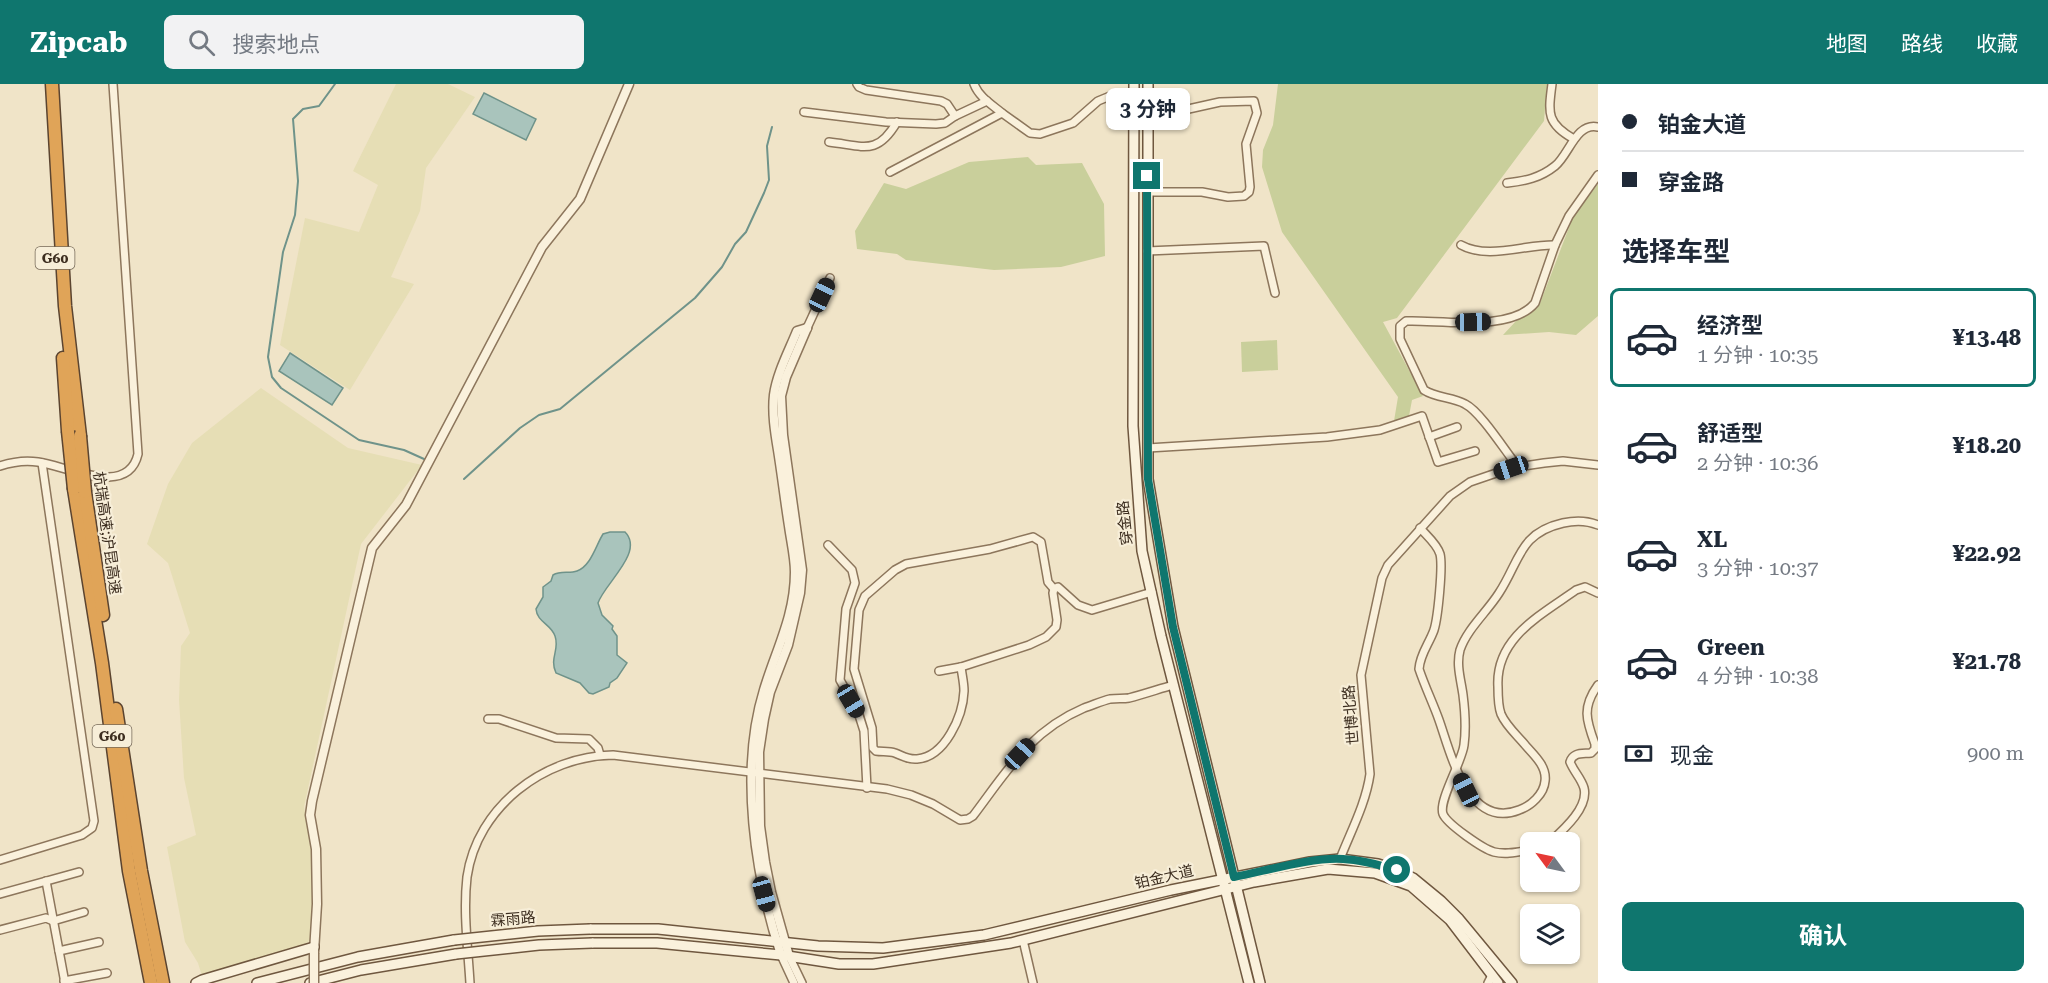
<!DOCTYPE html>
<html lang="zh">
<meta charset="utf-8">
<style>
:root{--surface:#fff;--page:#f2f2f3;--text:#1f2937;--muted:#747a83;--line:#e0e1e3;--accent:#0f766e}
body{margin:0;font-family:"Roboto Serif","Noto Sans SC",serif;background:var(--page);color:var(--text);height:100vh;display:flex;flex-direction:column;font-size:22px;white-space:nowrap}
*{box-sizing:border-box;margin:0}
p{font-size:20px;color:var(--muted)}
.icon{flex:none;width:33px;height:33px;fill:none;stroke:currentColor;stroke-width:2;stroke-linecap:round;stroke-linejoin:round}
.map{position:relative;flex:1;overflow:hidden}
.drawer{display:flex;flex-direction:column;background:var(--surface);width:450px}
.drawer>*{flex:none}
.banner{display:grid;align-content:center;height:132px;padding:0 24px;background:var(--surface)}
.needle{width:39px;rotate:303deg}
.controls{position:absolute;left:1520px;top:748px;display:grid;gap:12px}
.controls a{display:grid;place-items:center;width:60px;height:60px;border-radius:9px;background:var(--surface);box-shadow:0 2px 4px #0004;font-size:30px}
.end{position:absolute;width:27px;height:27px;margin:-14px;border:8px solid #0f766e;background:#fff;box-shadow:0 0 0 3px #fff}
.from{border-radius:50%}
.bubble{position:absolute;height:42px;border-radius:9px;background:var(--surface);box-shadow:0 2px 4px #0004;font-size:20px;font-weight:700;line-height:42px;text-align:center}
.car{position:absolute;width:18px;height:36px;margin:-18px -9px;border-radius:8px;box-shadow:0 0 4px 2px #0007;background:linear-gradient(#222 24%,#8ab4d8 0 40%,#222 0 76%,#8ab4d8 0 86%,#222 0)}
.banner b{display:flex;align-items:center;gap:21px;height:57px;font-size:22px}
.banner b+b{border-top:2px solid var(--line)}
.banner i{width:15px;height:15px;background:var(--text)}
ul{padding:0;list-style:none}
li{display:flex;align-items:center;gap:18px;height:99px;margin:0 12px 9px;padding:0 12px;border:3px solid transparent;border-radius:9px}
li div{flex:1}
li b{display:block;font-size:22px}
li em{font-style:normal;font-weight:700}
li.current{border-color:var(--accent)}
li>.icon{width:54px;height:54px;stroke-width:1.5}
h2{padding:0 24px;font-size:27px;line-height:72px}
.pay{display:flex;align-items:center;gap:15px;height:66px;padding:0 24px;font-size:22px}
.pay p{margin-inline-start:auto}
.primary-button{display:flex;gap:12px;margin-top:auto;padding:12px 24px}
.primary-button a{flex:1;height:69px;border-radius:9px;background:var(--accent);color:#fff;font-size:24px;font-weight:700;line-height:69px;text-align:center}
header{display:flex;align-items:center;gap:36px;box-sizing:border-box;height:84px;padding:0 30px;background:var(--accent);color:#fff}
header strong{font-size:28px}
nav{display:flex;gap:33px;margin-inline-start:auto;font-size:21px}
.search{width:420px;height:54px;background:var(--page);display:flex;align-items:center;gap:15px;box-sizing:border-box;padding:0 21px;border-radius:9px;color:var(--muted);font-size:22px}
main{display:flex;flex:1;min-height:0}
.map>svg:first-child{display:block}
.farmland{fill:#e6deb5}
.green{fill:#c9cf9b}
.water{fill:#a9c4bc;stroke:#6f938a;stroke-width:1.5}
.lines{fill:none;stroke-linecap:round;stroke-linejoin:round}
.stream{stroke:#6f938a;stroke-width:2}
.minor-casing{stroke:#8d765c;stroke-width:10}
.tertiary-casing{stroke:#8d765c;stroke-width:11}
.secondary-casing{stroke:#6f573f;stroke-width:12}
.motorway-casing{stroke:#5b4430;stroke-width:15}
.minor{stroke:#faf1dc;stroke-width:7}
.tertiary{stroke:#faf1dc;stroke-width:8}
.secondary{stroke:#faf1dc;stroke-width:9}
.motorway{stroke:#e0a458;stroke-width:12}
.tertiary-bridge-casing{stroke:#8d765c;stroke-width:11;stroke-linecap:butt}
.secondary-bridge-casing{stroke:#6f573f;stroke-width:12;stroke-linecap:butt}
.motorway-bridge-casing{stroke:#5b4430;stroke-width:15;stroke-linecap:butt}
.tertiary-bridge{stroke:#faf1dc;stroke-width:8}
.secondary-bridge{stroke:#faf1dc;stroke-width:9}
.motorway-bridge{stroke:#e0a458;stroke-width:12}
.route{stroke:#0f766e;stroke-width:8}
.labels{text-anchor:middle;stroke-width:4.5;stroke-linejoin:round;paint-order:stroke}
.shield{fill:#f7eed8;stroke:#756857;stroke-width:1.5}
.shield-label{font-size:14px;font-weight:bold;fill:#3d2e20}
.street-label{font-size:15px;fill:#3d2e20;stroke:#f7eed8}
</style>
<header>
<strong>Zipcab</strong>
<div class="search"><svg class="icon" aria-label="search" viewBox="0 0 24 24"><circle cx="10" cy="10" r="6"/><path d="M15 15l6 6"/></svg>搜索地点</div>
<nav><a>地图</a><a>路线</a><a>收藏</a></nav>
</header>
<main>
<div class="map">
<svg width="1598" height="899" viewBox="0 0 1598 899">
<rect width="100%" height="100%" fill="#f0e4c8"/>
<g class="farmland">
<path d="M396 0H448L475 13 426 84 420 127 391 193 414 200 350 306 280 261 305 134 359 148 378 101 353 87Z"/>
<path d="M261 304 348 364 422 381 361 460 304 723 314 770 313 855 303 861 202 892 198 879 185 858 167 763 196 751 184 694 179 616 181 562 190 549 168 479 147 460 168 400 192 359Z"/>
</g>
<g class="green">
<path d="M1278 0H1547L1544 37 1397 234 1383 238 1423 312 1412 316 1409 332 1394 337 1398 313 1282 148 1262 83 1263 66 1273 41Z"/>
<path d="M1028 73 1036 81 1082 79 1104 120 1105 172 1061 183 994 186 906 176 897 170 857 165 855 147 884 99 906 105 969 78Z"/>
<path d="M1598 100V232L1576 251 1549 248 1503 251 1516 237 1530 230 1539 222 1573 133Z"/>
<path d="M1277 256 1278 286 1242 288 1241 258Z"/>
</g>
<g class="water">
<path d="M484 9 536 35 526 56 473 30Z"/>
<path d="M290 269 343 304 332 321 279 287Z"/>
<path d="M610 448H625C645 468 604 500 598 519L602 531 613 542 612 545 617 552V571L627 579 617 594 610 599 609 603 593 610 589 609 580 599 556 589C549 574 560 566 555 552 551 540 537 538 536 525L543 513V503L551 497 553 491C561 486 569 490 577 487 591 482 596 461 603 450Z"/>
</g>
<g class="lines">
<g class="stream">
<path d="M335 0 319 22 303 25 293 35 298 97 295 131 283 168 268 273 272 293 281 304 359 356 404 366 424 375"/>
<path d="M464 395 520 344 539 331 560 325 695 214 722 183 735 160 746 148 764 109 769 96 767 62 772 43"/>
</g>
<g class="minor-casing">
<g id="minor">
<path d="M857 0 859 3 866 6 941 17 947 20 955 32"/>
<path d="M974 0C979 13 991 20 1002 29"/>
<path d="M1552 0C1548 30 1547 40 1574 55"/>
<path d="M1147 24 1184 26 1220 18 1254 17 1257 29 1246 60 1250 103 1249 108 1244 112 1228 113 1202 108H1147"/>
<path d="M804 28 886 38 936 40 945 39 955 32 987 17"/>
<path d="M829 58C864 62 877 72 897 38"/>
<path d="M890 88 1002 29 1030 49 1040 50 1073 39 1098 17 1115 10 1134 9"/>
<path d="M1507 99C1525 97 1540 94 1555 82 1569 71 1576 38 1598 43"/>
<path d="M1461 161C1488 176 1526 160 1555 161"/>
<path d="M1147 167 1264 162 1275 209"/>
<path d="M807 244 830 194"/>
<path d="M1429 353 1457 343"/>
<path d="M1148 364 1327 353 1380 346 1422 332 1438 378 1475 367"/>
<path d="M0 382C12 378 25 376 38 378 67 382 128 414 138 370L113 0"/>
<path d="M1518 383C1505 367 1481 328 1465 320 1452 313 1436 314 1424 306L1400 255V242L1406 237H1412C1446 237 1512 247 1535 219L1555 161 1569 132 1598 91"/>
<path d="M1420 444C1427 452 1437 460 1440 470 1443 482 1438 533 1434 546 1429 560 1420 570 1419 585 1425 603 1433 619 1439 636 1451 670 1468 746 1519 726 1531 722 1544 710 1545 697 1547 683 1535 672 1526 662 1518 652 1506 642 1501 630 1498 622 1498 612 1498 603 1495 554 1541 531 1576 506L1585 503 1598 509"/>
<path d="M828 461 852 486 855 499 846 525 840 596 858 628 864 647 867 704"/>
<path d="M961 583C962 591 964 599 964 607 963 632 945 673 917 675 908 676 903 672 895 669 889 667 882 668 876 667L873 664 872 644 854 585 859 526 865 512 895 486 906 480 990 465 1033 453 1041 458 1048 498 1054 505"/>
<path d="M939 587 961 583 1029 561 1046 553 1056 543 1057 536 1053 509 1054 505 1058 503 1078 521 1092 526 1152 508"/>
<path d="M488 635H499L556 654 589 655 598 664 600 671"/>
<path d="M1549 759C1562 747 1589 724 1584 704 1581 694 1574 688 1570 678 1573 668 1582 670 1591 669L1595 665V660C1586 636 1582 623 1598 601"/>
<path d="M1530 766C1518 768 1506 771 1494 768 1483 765 1447 740 1443 730 1438 717 1462 678 1464 661 1466 646 1465 627 1463 611 1461 596 1456 581 1460 566 1467 545 1487 528 1499 509 1520 477 1519 449 1563 439 1576 436 1586 436 1598 441"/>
<path d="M1340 775C1351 747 1366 719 1370 690L1361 591 1382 494 1388 481 1450 412 1470 398 1511 384 1544 379 1563 377 1598 381"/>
<path d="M0 776 82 751 92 744 94 737 42 379"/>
<path d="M46 797 65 899"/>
<path d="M0 810 79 788"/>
<path d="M0 846 46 834 53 837 84 828"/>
<path d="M1023 856 1033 899"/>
<path d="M59 867 99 858"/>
<path d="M781 871 794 899"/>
<path d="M789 872 802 899"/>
<path d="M64 897 107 889"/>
<path d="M470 899C468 865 463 828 467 793 477 723 544 672 613 671L887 705 911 711 933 720 960 736 968 735 973 732C1007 687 1030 647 1084 624 1093 621 1102 617 1110 615 1117 614 1123 615 1129 614 1144 610 1159 605 1173 601"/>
<path d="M1488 899 1492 891"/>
</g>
</g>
<g class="tertiary-casing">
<g id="tertiary">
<path d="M314 868 317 820 316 765 310 731 312 717 372 464 406 421 542 163 580 115 629 0"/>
<path d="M781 871C755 792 739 687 764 606 776 566 795 532 795 488 795 473 791 457 789 442 785 417 782 391 778 366 775 348 772 329 774 311 777 289 789 267 797 247L807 244"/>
<path d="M789 872 771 808 765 778 760 742 759 668 764 635 770 608 788 561 800 509 802 486 783 351 781 312 786 293 807 244"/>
</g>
</g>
<g class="secondary-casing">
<g id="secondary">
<path d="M1134 0 1133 342 1142 467 1161 552 1249 899"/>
<path d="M1148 0V395L1173 543 1260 899"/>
<path d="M590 845H658L818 862 883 864 984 851 1171 806 1310 778 1340 775 1378 780 1397 786 1413 794 1441 817 1459 835 1512 899"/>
<path d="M592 859H657L781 871 839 880H873L1011 859 1254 798 1328 785 1375 789 1411 802 1450 836 1498 899"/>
<path d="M196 899 202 896 314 863"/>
<path d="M257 899 358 873 454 856"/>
<path d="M310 899 361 886 456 870"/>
</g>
</g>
<g class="motorway-casing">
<g id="motorway">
<path d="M52 0 65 222 80 352"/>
<path d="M63 274 68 347"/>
<path d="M74 405 102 579 129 787 151 899"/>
<path d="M85 408 103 531"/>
<path d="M116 625 141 787 163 899"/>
</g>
</g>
<use href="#minor" class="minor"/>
<use href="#tertiary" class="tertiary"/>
<use href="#secondary" class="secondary"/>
<use href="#motorway" class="motorway"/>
<g class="tertiary-bridge-casing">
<path id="tertiary-bridge" d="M314 899V869"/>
</g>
<g class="secondary-bridge-casing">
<g id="secondary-bridge">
<path d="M454 856 538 847 590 845"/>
<path d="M456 870 539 861 592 859"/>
</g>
</g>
<g class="motorway-bridge-casing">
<g id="motorway-bridge">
<path d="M68 347 74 405"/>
<path d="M80 352 85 408"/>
</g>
</g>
<use href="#tertiary-bridge" class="tertiary-bridge"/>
<use href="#secondary-bridge" class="secondary-bridge"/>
<use href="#motorway-bridge" class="motorway-bridge"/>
</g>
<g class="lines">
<path class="route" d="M1147 92 1148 395 1173 543 1234 793C1266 787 1311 773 1343 775 1362 776 1380 781 1397 786"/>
</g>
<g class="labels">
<g class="shield">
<rect x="35.5" y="163" width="39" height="22" rx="4.5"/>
<rect x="92.5" y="641" width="39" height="22" rx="4.5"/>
</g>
<g class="shield-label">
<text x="55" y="179">G60</text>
<text x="112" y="657">G60</text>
</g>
<g class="street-label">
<text transform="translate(1125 439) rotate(-96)" y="5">穿金路</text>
<text transform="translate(107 449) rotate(82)" y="5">杭瑞高速;沪昆高速</text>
<text transform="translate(1351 631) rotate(-95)" y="5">世博北路</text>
<text transform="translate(1164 793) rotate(-13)" y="5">铂金大道</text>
<text transform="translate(513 835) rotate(-5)" y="5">霖雨路</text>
</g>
</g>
</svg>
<div class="controls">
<a><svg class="needle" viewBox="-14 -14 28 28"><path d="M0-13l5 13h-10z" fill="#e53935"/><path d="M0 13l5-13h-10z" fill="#747a83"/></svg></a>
<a><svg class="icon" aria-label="layers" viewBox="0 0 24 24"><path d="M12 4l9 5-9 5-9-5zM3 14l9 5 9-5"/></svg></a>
</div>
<i class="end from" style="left:1397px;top:786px"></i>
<i class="end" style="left:1147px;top:92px"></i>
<div class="bubble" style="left:1106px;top:4px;width:84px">3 分钟</div>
<i class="car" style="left:822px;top:211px;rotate:25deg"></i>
<i class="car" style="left:1473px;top:238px;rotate:89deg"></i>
<i class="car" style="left:1511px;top:384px;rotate:251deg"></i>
<i class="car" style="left:851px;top:617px;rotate:149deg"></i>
<i class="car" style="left:1020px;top:670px;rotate:43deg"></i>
<i class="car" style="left:1466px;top:706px;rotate:334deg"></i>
<i class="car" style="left:764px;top:810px;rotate:165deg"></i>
</div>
<section class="drawer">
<div class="banner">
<b><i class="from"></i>铂金大道</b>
<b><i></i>穿金路</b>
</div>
<h2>选择车型</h2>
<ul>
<li class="current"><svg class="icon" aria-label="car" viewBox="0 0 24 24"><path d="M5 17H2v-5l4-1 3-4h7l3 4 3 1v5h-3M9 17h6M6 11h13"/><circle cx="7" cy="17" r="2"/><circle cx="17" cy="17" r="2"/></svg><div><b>经济型</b><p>1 分钟 · 10:35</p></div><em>¥13.48</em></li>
<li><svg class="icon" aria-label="car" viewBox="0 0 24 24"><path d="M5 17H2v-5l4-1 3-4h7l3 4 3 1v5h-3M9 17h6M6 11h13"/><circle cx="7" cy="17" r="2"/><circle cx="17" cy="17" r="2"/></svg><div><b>舒适型</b><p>2 分钟 · 10:36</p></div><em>¥18.20</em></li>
<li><svg class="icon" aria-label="car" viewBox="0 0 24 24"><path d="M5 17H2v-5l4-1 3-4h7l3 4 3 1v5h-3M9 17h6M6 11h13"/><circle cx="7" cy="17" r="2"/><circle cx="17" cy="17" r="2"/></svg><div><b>XL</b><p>3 分钟 · 10:37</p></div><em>¥22.92</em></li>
<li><svg class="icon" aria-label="car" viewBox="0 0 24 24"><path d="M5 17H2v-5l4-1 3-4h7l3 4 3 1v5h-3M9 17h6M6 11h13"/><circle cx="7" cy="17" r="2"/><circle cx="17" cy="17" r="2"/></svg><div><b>Green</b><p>4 分钟 · 10:38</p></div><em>¥21.78</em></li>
</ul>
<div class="pay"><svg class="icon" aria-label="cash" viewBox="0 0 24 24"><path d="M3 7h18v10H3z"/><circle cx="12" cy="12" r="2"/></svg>现金<p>900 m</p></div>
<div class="primary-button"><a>确认</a></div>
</section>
</main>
